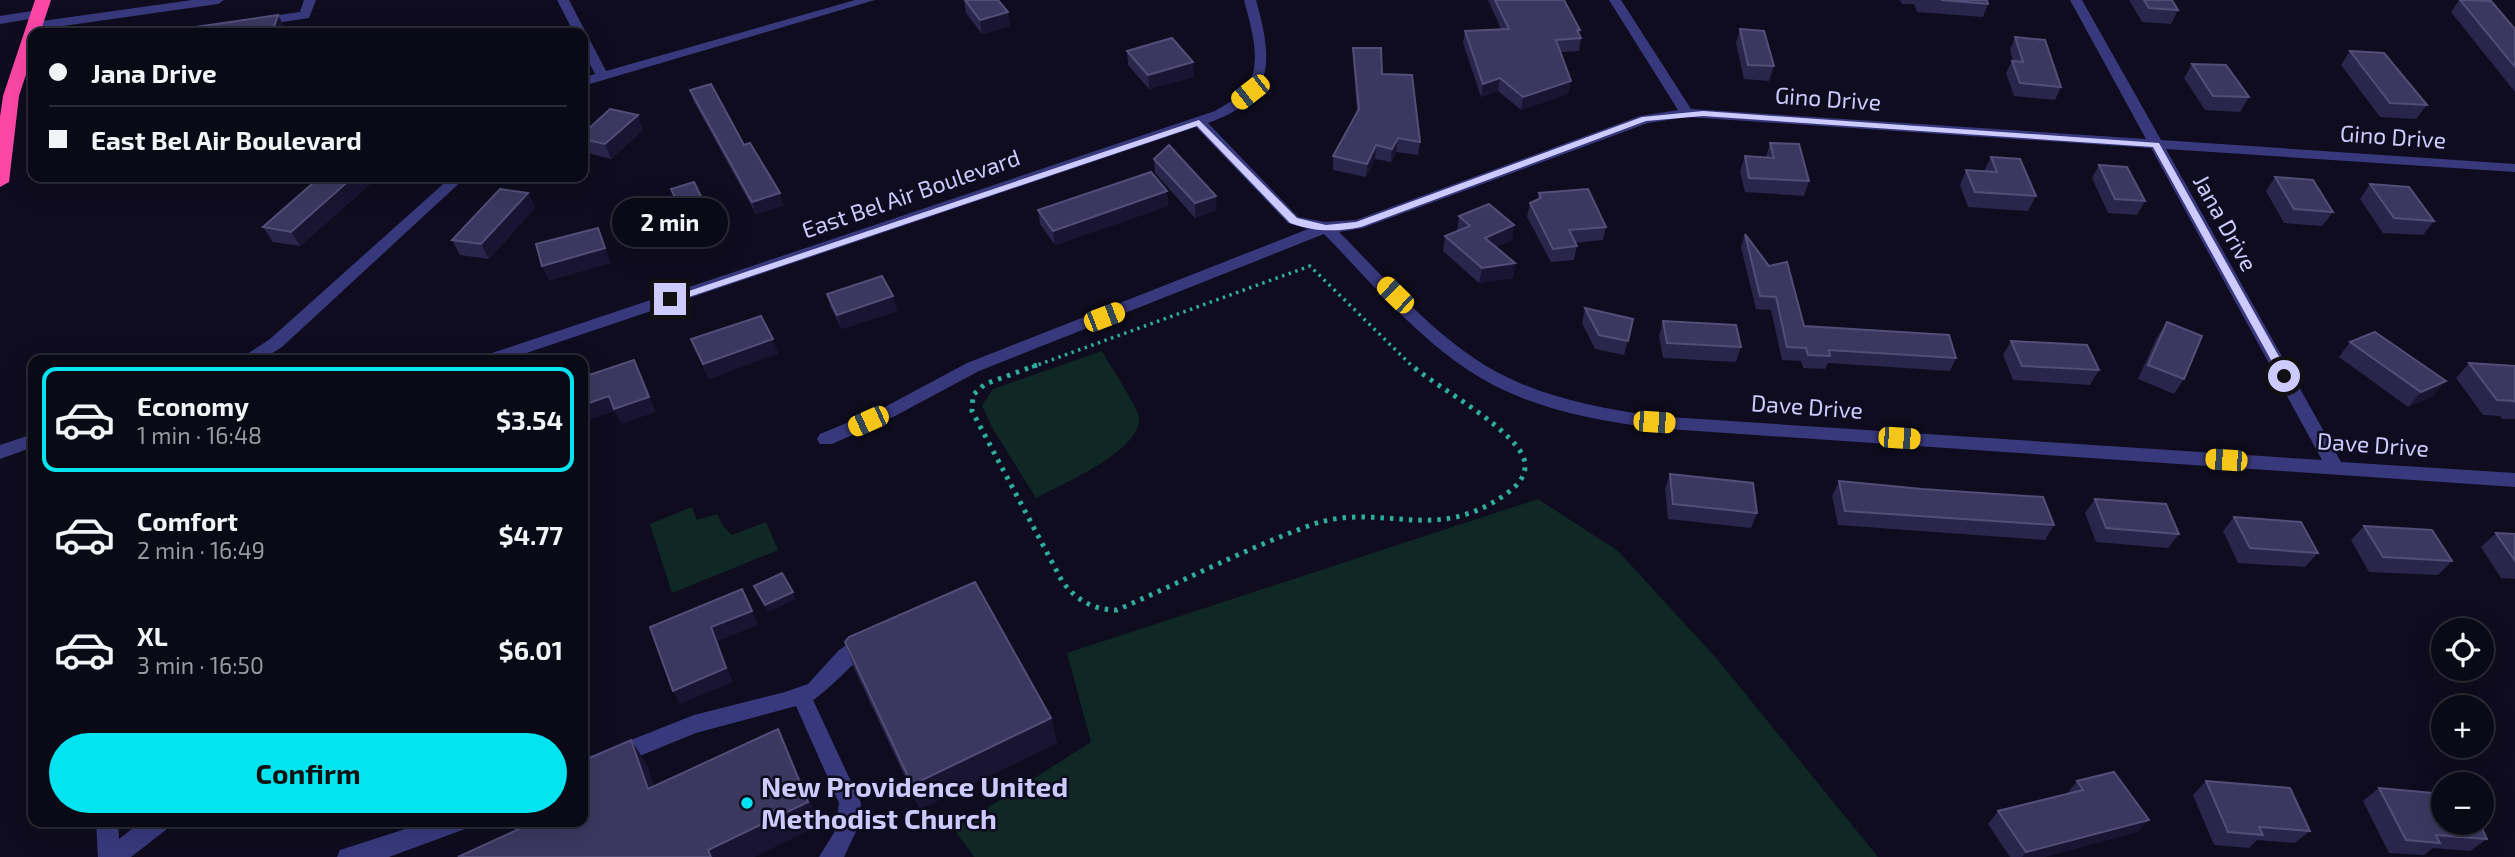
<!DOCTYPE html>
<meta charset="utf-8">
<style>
:root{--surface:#0a0916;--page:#13121f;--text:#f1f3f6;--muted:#999aa1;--line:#2a2a35;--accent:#04e4f0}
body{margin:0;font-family:"Exo 2",sans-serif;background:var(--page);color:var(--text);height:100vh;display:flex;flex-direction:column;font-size:26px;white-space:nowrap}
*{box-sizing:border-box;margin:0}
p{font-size:23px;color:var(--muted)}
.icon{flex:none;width:38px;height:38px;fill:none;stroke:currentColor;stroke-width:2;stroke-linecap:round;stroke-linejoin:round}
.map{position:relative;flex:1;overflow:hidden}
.sheet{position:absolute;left:28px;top:355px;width:560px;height:472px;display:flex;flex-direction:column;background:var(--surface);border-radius:14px;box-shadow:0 7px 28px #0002,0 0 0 2px var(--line)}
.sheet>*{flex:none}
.banner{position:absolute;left:28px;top:28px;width:560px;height:154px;border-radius:14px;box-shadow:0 7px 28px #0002,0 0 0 2px var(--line);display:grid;align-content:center;height:154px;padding:0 21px;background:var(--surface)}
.controls{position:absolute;left:2431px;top:618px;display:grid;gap:14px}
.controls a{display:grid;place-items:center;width:63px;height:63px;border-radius:50%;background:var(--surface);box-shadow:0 7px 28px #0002,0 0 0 2px var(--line);font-size:35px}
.end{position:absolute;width:32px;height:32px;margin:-16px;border:9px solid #cdcafe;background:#111;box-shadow:0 0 0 4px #111}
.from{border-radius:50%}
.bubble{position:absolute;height:49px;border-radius:24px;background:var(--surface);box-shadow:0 7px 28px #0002,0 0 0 2px var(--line);font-size:23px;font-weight:700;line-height:49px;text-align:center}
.car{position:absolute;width:21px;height:42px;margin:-21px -10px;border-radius:9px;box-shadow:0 0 5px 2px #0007;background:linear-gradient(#f5c518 24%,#345 0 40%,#f5c518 0 76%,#345 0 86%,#f5c518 0)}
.banner b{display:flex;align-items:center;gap:24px;height:66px;font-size:26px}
.banner b+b{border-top:2px solid var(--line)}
.banner i{width:18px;height:18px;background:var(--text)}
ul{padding:12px 0 0;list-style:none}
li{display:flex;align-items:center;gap:21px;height:105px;margin:0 14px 10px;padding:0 7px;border:4px solid transparent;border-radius:14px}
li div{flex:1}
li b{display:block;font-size:26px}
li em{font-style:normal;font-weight:700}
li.on{border-color:var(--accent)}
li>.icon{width:63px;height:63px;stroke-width:1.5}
.action{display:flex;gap:14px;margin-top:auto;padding:14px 21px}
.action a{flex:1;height:80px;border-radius:42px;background:var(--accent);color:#111;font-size:28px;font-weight:700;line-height:80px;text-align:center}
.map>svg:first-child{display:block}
.green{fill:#0f2826}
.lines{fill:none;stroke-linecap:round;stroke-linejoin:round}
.path-far1{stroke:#2fad9f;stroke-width:3.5;stroke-dasharray:2.5 4.5;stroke-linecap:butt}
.path{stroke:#2fad9f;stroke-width:5;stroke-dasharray:3.5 6;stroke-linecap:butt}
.minor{fill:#38397c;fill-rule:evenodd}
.highway{fill:#fc47a7;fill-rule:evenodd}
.wall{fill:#2a254b}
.shaded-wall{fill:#181431}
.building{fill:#3c375f;stroke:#524e78;stroke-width:2}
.route{fill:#cdcafe}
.poi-dot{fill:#04e4f0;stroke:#0e0c1e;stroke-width:2.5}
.labels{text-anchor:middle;stroke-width:5;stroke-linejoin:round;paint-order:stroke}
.street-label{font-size:23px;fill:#cdcafe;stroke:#0e0c1e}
.near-poi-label{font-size:28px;font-weight:bold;fill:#cdcafe;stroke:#0e0c1e;text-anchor:start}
</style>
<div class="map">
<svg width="2515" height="857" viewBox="0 0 2515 857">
<rect width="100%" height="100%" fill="#0e0c1e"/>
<g class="green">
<path d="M1102 351C1109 364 1138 407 1139 418 1140 452 1063 483 1036 498L993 429 982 406 993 389Z"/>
<path d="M1538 499 1618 551 1717 659 1878 857H974L954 829 1091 742 1067 653Z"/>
<path d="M692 507 697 520 717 514 723 526 732 535 766 522 778 550 672 593 650 524Z"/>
</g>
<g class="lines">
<path class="path-far1" d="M1032 367 1310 266 1413 367"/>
<path class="path" d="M1037 365 985 384 973 395 972 411 1062 581C1076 600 1093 610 1117 610 1181 582 1245 549 1311 525 1381 500 1433 546 1506 494 1516 487 1526 477 1525 464 1523 433 1436 387 1411 365"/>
<g class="minor">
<path d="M192 0H224L218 4 35 30 29 26 35 22Z"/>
<path d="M304 0H316L309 18 257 26 251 22 257 18 300 12Z"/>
<path d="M557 0H569L606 71 855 0H875L583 86V78L595 74 583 51V33H574Z"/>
<path d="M1244 0H1256C1273 61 1276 99 1208 123L1298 217 1325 222 1356 220 1640 116 1678 110 1609 0H1621L1691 109 2146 139 2070 0H2082L2161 140 2515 164V172L2166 149 2341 462 2515 473V487L1654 428C1595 420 1533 409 1481 378 1420 342 1373 284 1324 234L979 371 895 416 832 444H820L817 439 820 434 883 408 967 363 1308 229 1288 223 1196 127 506 360H481L483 356 1215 111C1224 105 1235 100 1243 92 1265 68 1251 28 1244 0ZM1687 117 2151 148 2322 460 1654 416C1599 408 1544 398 1495 371 1434 337 1387 280 1339 232L1363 228 1648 123Z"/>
<path d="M38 10 42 11V17L0 24V16Z"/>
<path d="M451 177H466L282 347 261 360H242L244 356 270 339Z"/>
<path d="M33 434V447L0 459V445Z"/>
<path d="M867 631 874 633 877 639C873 646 821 697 813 700L861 803 859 825 844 857H819L835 831 839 803 796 706 696 733 583 779V759L694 715 785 692 808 684 839 650Z"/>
<path d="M96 822H118L119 839 141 822H170L167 829 131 857H98Z"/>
<path d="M427 822H468L465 829 389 857H337L340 850Z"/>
</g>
<path class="highway" d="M35 0H51L40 33H33V53L19 96 9 182 0 187V117L3 96Z"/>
</g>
<g class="wall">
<path d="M964 0 1010 26 982 34 966 13Z"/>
<path d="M1488 0H1564L1580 30 1579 34 1581 38 1579 51 1561 52 1571 81 1568 94 1521 110 1498 91 1481 97 1463 43 1465 31 1501 29Z"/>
<path d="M1900 0H1987L1988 4 1983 17 1917 12 1914 4H1902Z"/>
<path d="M2129 0H2172L2178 10 2171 24 2142 22Z"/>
<path d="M2459 0 2491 1 2515 29V92L2451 12Z"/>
<path d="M1740 29 1774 66 1769 81 1744 79 1736 43Z"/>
<path d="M2015 37 2061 87 2055 100 2014 96 2006 73 2012 61H2013L2010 50Z"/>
<path d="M1353 48 1382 74 1420 142 1418 155 1396 152 1391 162 1375 159 1366 177 1333 170V156L1357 113 1353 61Z"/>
<path d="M1127 51 1194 77 1149 89 1128 65Z"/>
<path d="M2350 51 2427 105 2416 119 2380 117 2341 65Z"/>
<path d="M2192 64 2249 97 2240 112 2205 110 2184 78Z"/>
<path d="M690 90 744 145 784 205 756 214 694 102Z"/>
<path d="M643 130 611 159 584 152 583 148V134Z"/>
<path d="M1770 143 1809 181 1804 196 1745 192 1740 171 1745 156 1766 157Z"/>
<path d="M1991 157 2036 196 2028 211 1968 207 1960 185 1966 170 1984 171Z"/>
<path d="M1154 159 1217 210 1195 218 1155 173Z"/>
<path d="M2099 165 2145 201 2137 215 2108 213 2092 178Z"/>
<path d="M316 177H378L300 246 273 242 263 227 318 179Z"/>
<path d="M2275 177 2333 212 2322 226 2284 223 2266 191Z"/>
<path d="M2370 184 2434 221 2423 235 2383 233 2360 199Z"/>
<path d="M671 189 713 225 691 232 677 203Z"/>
<path d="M1167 191 1168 206 1055 245 1040 224 1038 210Z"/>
<path d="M528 193 535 208 489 259 460 255 452 240Z"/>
<path d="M1539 193 1606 227 1603 240 1575 243 1577 246 1574 260 1551 262 1527 217 1530 203 1537 200Z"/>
<path d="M1459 216 1514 225 1512 240 1496 247 1515 263 1513 278 1479 283 1443 251 1445 236 1457 231Z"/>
<path d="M1745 234 1804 326 1956 358 1950 371 1828 363 1825 369 1803 368 1801 361 1782 360 1771 310 1756 309 1741 247Z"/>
<path d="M827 294 893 296 897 311 842 329 831 308Z"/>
<path d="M1585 308 1633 319 1624 355 1595 349 1582 323Z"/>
<path d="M1663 321 1741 347 1736 362 1663 358 1659 336Z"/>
<path d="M2167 322 2184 379 2174 394 2138 379 2157 337Z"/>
<path d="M691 339 778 353 709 379Z"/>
<path d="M2011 341 2099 370 2090 385 2013 380 2003 355Z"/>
<path d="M2350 342 2433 396 2408 407 2339 357Z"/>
<path d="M2469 363 2515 366V419H2502L2500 416 2483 415 2456 378Z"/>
<path d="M1670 474 1757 513 1751 528 1668 519 1665 489Z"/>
<path d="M1839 481 2054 525 2045 540 1838 525 1832 496Z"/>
<path d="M2095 499 2179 534 2168 548 2096 542 2085 513Z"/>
<path d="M2234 517 2318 553 2305 567 2238 563 2223 531Z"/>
<path d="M2364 526 2452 561 2438 575 2369 572 2351 540Z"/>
<path d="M2496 533 2515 534V579L2501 578 2481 547Z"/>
<path d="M845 642 1051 718 1057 743 920 809 854 668Z"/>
<path d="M2077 781 2149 820 2137 832 2044 857H2010L1988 824 1998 811 2067 794Z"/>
<path d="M2206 781 2310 831 2295 843 2257 840 2249 848 2214 845 2193 795Z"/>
<path d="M2379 788 2487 839 2470 851 2433 848 2424 855 2389 853 2363 801Z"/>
</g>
<g class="shaded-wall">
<path d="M1008 12 1010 26 982 34 980 20Z"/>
<path d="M278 15 288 33H272Z"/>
<path d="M1193 62 1194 77 1149 89 1148 75Z"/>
<path d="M1500 78 1498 91 1481 97 1483 84Z"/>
<path d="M1571 81 1568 94 1521 110 1523 97Z"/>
<path d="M638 115 643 130 611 159 605 144Z"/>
<path d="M1398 138 1396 152 1391 162 1392 149Z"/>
<path d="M1376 145 1375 159 1366 177 1367 164Z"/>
<path d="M353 177H378L300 246 291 232Z"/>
<path d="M1167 191 1168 206 1055 245 1053 231Z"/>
<path d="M528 193 535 208 489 259 481 244Z"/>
<path d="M780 193 784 205 756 214 752 202Z"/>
<path d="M1216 196 1217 210 1195 218V203Z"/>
<path d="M708 211 713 225 691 232 685 218Z"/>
<path d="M1514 225 1512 240 1483 252 1485 238Z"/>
<path d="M671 226 677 241 648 250 641 235Z"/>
<path d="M598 228 611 263 549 281 542 266Z"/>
<path d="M1515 263 1513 278 1479 283 1482 268Z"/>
<path d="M893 296 897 311 842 329 837 315Z"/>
<path d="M773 339 778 353 709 379 703 364Z"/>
<path d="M634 360 656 412 621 424 615 411 583 422V405Z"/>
<path d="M2446 381 2433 396 2408 407 2421 392Z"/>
<path d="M742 589 758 625 718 641 733 682 680 704 673 691 711 627Z"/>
<path d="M793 592 796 599 768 612 765 605Z"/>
<path d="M1051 718 1057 743 920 809 912 785Z"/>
<path d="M778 729 790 754 820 825 755 857H711L708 850Z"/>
<path d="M631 740 647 764 663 813 648 789Z"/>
<path d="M2149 820 2137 832 2044 857H2022L2026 852Z"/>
</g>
<g class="building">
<path d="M965 0H998L1008 12 980 20Z"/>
<path d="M1495 0H1564L1580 30H1577L1581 38 1556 40 1571 81 1523 97 1500 78 1483 84 1465 31 1509 29Z"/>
<path d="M1941 0H1987L1988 4Z"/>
<path d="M2144 0H2172L2178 10 2149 8Z"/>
<path d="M2460 0 2491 1 2515 29V67Z"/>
<path d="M278 15 272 33H154Z"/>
<path d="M481 29 510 31 508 33H477Z"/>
<path d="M1740 29 1764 31 1774 66 1748 65Z"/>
<path d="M2015 37 2045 40 2061 87 2020 83 2012 61 2023 62Z"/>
<path d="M1172 38 1193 62 1148 75 1127 51Z"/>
<path d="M1353 48H1381L1382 74 1412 75 1420 142 1398 138 1392 149 1376 145 1367 164 1333 156 1359 109Z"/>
<path d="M2350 51 2384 53 2427 105 2390 103Z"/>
<path d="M2192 64 2226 65 2249 97 2213 96Z"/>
<path d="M711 84 744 145 750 143 780 193 752 202 690 90Z"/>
<path d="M610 109 638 115 605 144 583 139V134Z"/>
<path d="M1770 143 1799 144 1809 181 1749 178 1745 156 1774 158Z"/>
<path d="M1169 145 1216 196 1195 203 1154 159Z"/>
<path d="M1991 157 2020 159 2036 196 1975 192 1966 170 1997 172Z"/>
<path d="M2099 165 2127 167 2145 201 2115 199Z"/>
<path d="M1151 172 1167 191 1053 231 1038 210Z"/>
<path d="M320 177H353L291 232 263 227Z"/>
<path d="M2275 177 2313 180 2333 212 2294 209Z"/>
<path d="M694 182 708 211 685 218 671 189Z"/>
<path d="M2370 184 2409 187 2434 221 2394 218Z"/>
<path d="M500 189 528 193 481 244 452 240Z"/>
<path d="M1588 189 1606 227 1569 230 1577 246 1553 249 1530 203 1541 198 1539 193Z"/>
<path d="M1489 204 1514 225 1485 238 1515 263 1482 268 1445 236 1470 226 1459 216Z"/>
<path d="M663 206 671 226 641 235 632 215Z"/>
<path d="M598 228 605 248 542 266 536 244Z"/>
<path d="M1745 234 1769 266 1787 262 1804 326 1949 335 1956 358 1829 350 1830 356 1808 355 1806 348 1787 347 1776 297 1760 296Z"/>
<path d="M882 276 893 296 837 315 827 294Z"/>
<path d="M1585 308 1633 319 1628 341 1599 335Z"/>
<path d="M761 316 773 339 703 364 691 339Z"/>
<path d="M1663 321 1736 325 1741 347 1667 343Z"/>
<path d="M2167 322 2202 336 2184 379 2148 365Z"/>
<path d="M2375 332 2446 381 2421 392 2350 342Z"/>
<path d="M2011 341 2087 345 2099 370 2022 366Z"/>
<path d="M634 360 649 397 614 409 609 396 583 405V377Z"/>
<path d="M2469 363 2515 366V402L2514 401 2497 400Z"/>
<path d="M1670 474 1753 483 1757 513 1673 504Z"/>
<path d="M1839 481 1922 489 2043 497 2054 525 1845 511Z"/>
<path d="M2095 499 2166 504 2179 534 2106 528Z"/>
<path d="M2234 517 2301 522 2318 553 2250 548Z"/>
<path d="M2364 526 2432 530 2452 561 2383 557Z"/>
<path d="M2496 533 2515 534V561Z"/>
<path d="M782 573 793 592 765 605 754 586Z"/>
<path d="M975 582 1051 718 912 785 845 642 849 637Z"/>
<path d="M742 589 752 611 711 627 726 668 673 691 650 627Z"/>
<path d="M778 729 808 802 708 850 711 857H458L519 829 518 822H583V761L631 740 648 789Z"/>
<path d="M2114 772 2149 820 2026 852 1998 811 2083 790 2077 781Z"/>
<path d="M2206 781 2290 788 2310 831 2259 827 2263 835 2228 832Z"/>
<path d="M2379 788 2443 794V822H2479L2487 839 2436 835 2440 843 2406 840Z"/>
</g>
<path class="route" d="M1703 111 2159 143 2290 376 2288 378H2281L2153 147 1703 116 1646 121 1361 227C1336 232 1314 232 1290 223L1197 126 674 302 665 299 1199 120 1297 218 1326 225 1356 222 1642 117Z"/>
<circle class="poi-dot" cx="747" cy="803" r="7"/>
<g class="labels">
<g class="street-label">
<text transform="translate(1828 99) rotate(4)" y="8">Gino Drive</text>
<text transform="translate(2393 137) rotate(4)" y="8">Gino Drive</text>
<text transform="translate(911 194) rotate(-19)" y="8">East Bel Air Boulevard</text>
<text transform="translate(2225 223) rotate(61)" y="8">Jana Drive</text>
<text transform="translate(1807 407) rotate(4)" y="8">Dave Drive</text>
<text transform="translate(2373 445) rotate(4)" y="8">Dave Drive</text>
</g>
<g class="near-poi-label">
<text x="761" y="797">New Providence United<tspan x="761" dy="32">Methodist Church</tspan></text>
</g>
</g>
</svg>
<div class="controls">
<a><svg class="icon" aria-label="locate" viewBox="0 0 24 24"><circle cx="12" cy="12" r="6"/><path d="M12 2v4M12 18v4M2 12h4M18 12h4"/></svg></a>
<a>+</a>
<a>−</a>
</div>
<i class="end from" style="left:2284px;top:376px"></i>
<i class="end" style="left:670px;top:299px"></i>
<div class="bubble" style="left:612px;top:198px;width:116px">2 min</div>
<i class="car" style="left:1250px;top:92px;rotate:232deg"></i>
<i class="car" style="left:1395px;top:295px;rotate:314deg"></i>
<i class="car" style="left:1104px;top:317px;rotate:69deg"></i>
<i class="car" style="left:868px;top:421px;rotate:246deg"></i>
<i class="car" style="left:1654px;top:422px;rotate:94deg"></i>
<i class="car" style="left:1899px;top:438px;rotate:94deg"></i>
<i class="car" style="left:2226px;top:460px;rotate:274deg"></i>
<div class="banner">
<b><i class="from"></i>Jana Drive</b>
<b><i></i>East Bel Air Boulevard</b>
</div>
<section class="sheet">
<ul>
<li class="on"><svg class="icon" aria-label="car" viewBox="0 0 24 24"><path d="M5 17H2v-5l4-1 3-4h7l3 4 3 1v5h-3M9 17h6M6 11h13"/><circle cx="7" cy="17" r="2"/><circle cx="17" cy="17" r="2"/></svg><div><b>Economy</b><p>1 min · 16:48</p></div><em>$3.54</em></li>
<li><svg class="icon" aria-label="car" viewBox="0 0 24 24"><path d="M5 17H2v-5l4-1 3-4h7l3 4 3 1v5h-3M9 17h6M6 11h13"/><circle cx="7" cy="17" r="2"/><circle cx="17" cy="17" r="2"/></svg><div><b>Comfort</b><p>2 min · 16:49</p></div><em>$4.77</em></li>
<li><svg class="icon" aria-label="car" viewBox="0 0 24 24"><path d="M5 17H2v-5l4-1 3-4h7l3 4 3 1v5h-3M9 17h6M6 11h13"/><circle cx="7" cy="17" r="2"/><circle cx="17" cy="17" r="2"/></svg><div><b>XL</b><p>3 min · 16:50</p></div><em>$6.01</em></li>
</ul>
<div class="action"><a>Confirm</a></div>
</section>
</div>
